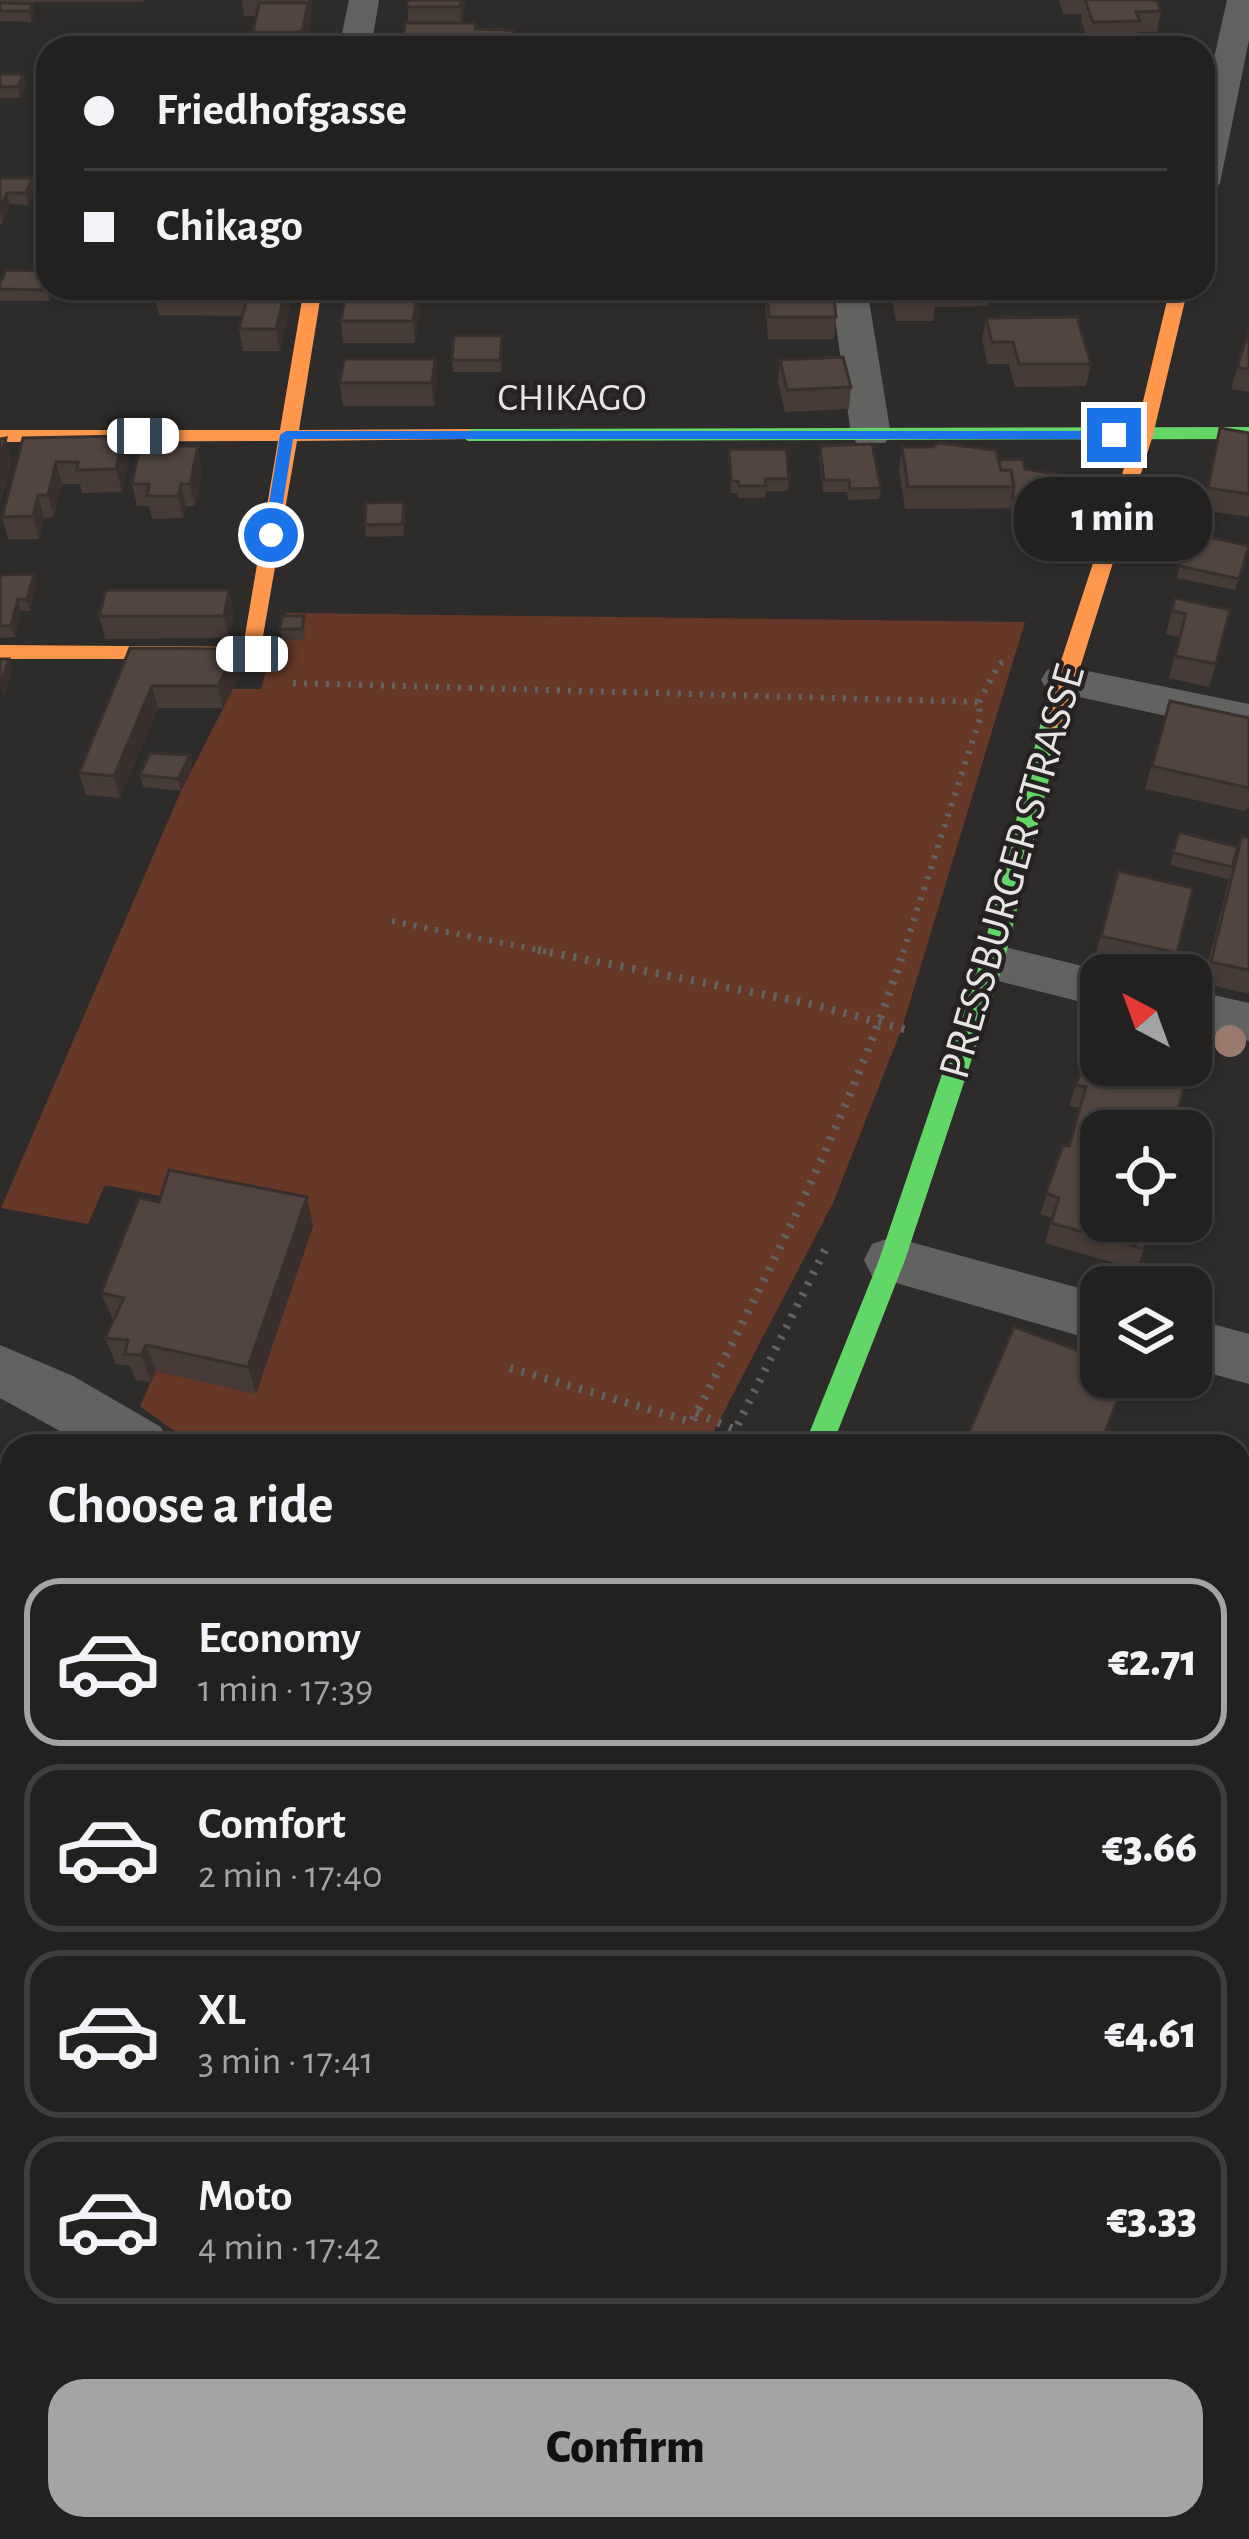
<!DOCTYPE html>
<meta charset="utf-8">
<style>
:root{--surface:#222120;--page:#2a2929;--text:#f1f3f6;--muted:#a2a3a5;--line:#3f3e3e;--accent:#a6a4a3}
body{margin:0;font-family:"Alegreya Sans",sans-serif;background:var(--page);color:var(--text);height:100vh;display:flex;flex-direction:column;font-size:45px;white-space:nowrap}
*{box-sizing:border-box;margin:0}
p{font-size:39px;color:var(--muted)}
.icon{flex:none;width:66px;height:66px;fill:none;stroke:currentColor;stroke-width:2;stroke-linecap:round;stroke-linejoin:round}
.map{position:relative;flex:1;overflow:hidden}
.details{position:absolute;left:0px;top:1434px;width:1251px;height:1107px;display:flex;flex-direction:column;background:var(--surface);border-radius:36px 36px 0 0;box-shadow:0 3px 9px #0004,0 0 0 3px var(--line)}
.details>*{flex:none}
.guide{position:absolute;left:36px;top:36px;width:1179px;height:264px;border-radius:36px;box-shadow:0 3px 9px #0004,0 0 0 3px var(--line);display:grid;align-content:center;height:264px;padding:0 48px;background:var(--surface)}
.needle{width:78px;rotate:319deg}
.fabs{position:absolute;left:1080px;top:954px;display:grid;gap:24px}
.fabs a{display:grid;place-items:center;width:132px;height:132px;border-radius:24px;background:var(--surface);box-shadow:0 3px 9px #0004,0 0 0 3px var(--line);font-size:60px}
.end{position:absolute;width:54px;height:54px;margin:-27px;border:15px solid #1a73e8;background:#fff;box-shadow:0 0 0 6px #fff}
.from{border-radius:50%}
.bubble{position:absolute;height:84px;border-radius:36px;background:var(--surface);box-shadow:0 3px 9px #0004,0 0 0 3px var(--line);font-size:39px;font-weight:800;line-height:84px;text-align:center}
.car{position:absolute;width:36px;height:72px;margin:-36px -18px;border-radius:15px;box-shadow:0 0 9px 3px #0007;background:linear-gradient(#fff 24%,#345 0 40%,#fff 0 76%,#345 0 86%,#fff 0)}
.guide b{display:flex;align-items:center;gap:42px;height:114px;font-size:45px}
.guide b+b{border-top:3px solid var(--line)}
.guide i{width:30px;height:30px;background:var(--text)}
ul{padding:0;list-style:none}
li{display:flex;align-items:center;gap:36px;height:168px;margin:0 24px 18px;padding:0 24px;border:6px solid var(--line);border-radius:36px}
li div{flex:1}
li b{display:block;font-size:45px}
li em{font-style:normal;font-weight:800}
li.on{border-color:var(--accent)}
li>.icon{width:108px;height:108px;stroke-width:1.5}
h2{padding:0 48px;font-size:54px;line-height:144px}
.primary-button{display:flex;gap:24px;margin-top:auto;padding:24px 48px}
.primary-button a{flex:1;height:138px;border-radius:36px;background:var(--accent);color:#111;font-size:48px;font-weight:800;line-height:138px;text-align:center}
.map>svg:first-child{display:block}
.green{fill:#673828}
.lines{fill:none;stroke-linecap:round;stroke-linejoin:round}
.path-far2{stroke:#646363;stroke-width:6;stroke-dasharray:3 8;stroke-linecap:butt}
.path-far1{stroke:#646363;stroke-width:8;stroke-dasharray:3 9;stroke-linecap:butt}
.path{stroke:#646363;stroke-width:9;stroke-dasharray:4.5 12;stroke-linecap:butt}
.street{fill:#626261;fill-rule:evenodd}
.fast{fill:#63d668;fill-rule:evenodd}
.slow{fill:#ff974d;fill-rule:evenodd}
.tree{fill:#9a7a6f}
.wall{fill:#473b37}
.shaded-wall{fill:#39302d}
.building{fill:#524540;stroke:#39302d;stroke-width:3}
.route{fill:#1a73e8}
.labels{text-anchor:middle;stroke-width:9;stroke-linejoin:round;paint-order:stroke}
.far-street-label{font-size:39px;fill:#e7e5e4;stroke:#252221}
.street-label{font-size:45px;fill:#e7e5e4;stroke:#252221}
</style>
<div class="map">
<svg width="1249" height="2539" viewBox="0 0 1249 2539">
<rect width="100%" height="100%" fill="#2d2c2b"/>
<path class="green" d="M286 613 1025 622 902 1028 833 1203 706 1446H195L140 1406 156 1371 256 1393 313 1226 105 1185 88 1224 1 1208 181 791 233 689H261L268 664H279Z"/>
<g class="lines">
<g class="path-far2">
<path d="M293 683 979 702 980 718 903 953"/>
<path d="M979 702 999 664 1010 658"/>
<path d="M392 921 553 953"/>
</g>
<g class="path-far1">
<path d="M538 950 807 1003 911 1031"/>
<path d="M510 1368 692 1422C771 1267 850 1115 904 950"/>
<path d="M696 1413 736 1430"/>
<path d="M727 1446 825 1250"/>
</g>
<path class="path" d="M0 2432 12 2413"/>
<g class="street">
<path d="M349 0H379L371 48H339Z"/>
<path d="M1227 0H1249V40L1220 183 1215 190 1203 193V107Z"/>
<path d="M831 288H867L891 435 885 443H857L851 435Z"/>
<path d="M1063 666 1249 704V734L1047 690 1041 680 1047 670Z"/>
<path d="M992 944 1119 975H1101V1007L974 975 967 962 974 949Z"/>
<path d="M1191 990 1249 1003V1041L1191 1028Z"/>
<path d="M892 1237 1101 1294V1342L872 1276 864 1260 872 1244Z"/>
<path d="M1191 1318 1249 1334V1384L1191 1368Z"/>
<path d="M0 1345 73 1376 161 1427 170 1446H87L0 1398Z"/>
<path d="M1249 1854V1999L1239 2003V1858Z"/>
<path d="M0 2046 12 2051V2127L0 2122Z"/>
<path d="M1239 2096 1249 2098V2174L1239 2172Z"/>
<path d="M74 2529H161L157 2539H70Z"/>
<path d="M969 2529H1063L1067 2539H973Z"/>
</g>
<g class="fast">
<path d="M1249 427V439L468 441 459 435 468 429Z"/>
<path d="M1052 715 1063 722 1004 962 905 1260 832 1446H804L879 1260 980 962 1041 722Z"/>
</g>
<g class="slow">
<path d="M304 288H322L299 430 468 429 477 435 475 439 297 441 259 659H0V645L243 647 278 441 0 442V430H280Z"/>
<path d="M1170 288H1188L1153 435 1063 722 1052 729 1044 727 1041 722 1135 435Z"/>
</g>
</g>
<circle class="tree" cx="1230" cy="1041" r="16"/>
<g class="wall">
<path d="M0 0H144L143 2H0Z"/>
<path d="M242 0H312L306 48H255L253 32 256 16H244Z"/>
<path d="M408 0H465L462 23 514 48H403L408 23Z"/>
<path d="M1059 0H1157L1161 11 1157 32H1138L1136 42 1089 43 1081 20 1082 14H1063Z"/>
<path d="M0 3 33 4 35 15 31 22 0 21Z"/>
<path d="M0 74H23L26 85 20 98H0Z"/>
<path d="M0 178H32L34 189 28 205 10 204 2 224H0Z"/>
<path d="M0 280 48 288H55L50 301H0Z"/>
<path d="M156 288H294L280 351H243L239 329 243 316 159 315 154 293Z"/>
<path d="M755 288H833L836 317 834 339H768L765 302H756Z"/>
<path d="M890 288H991L988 306 935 307 933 321H896Z"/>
<path d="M1024 288H1099L1025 291Z"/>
<path d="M420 309 415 343H343L341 321Z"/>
<path d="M986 318 1091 364 1086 386 1015 387 1009 364H988L982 340Z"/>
<path d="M1249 330V392L1231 389Z"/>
<path d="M502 336 501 372H453L452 360Z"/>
<path d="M435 359 437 381 434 406H343L340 383Z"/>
<path d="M780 360 851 387 849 409 785 412 778 382Z"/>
<path d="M1220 428 1249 433V517L1202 510Z"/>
<path d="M124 436 129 458 122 492 82 493 80 484H62L54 517 44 518 39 539H8L2 517 23 438Z"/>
<path d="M198 446 202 469 195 506H186L183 518 152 519 149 506H137L132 484Z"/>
<path d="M820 446 881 488 879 499 848 500 847 492H823L819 457Z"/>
<path d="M902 447 999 460 1025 469 1066 496 1064 508 905 509 899 470Z"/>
<path d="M729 449 789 479 788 491H766L765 498H738L737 493H731Z"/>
<path d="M405 514 403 536 366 537 365 525Z"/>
<path d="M1188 532 1249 546 1235 590 1177 578Z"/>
<path d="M0 575 37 586 30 611H21L15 637 0 638Z"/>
<path d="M229 590 234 613 229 638 105 639 99 616Z"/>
<path d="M1175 598 1216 664 1209 687 1169 678 1179 637 1166 634Z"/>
<path d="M306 627 304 640 283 641 280 629Z"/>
<path d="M130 648 242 672 223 708H158L120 798 86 795 79 773Z"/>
<path d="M1170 701 1249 718V806L1245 811 1145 789Z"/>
<path d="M193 767 181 791 143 787 140 775Z"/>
<path d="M1179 832 1238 847 1242 836 1249 838V994L1203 983 1230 875 1228 879 1170 865Z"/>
<path d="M1118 871 1177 953 1170 975 1095 957Z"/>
<path d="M1101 1030 1144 1249 1136 1269 1045 1243 1052 1218 1040 1214 1063 1145 1069 1146 1080 1108 1069 1106 1091 1040H1098Z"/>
<path d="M307 1197 313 1226 256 1394 156 1371 151 1382 136 1380 130 1366 116 1364 105 1338 113 1320 101 1293 159 1202Z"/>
<path d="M1145 2529H1239L1249 2539H1161Z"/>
</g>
<g class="shaded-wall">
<path d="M308 0H312L310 15 311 24 304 48 302 32Z"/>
<path d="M461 0H465L462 28 460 7Z"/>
<path d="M33 4 35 15 31 22 29 11Z"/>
<path d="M23 74 26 85 20 98 18 87Z"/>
<path d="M32 178 34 189 28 205 26 193Z"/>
<path d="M7 193 10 204 2 224 0 210Z"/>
<path d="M48 288H55L50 301 47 290Z"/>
<path d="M286 288H294L280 351 276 329Z"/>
<path d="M418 288 420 309 415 343 413 321Z"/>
<path d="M435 359 437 381 434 406 432 383Z"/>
<path d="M124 436 129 458 122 492 116 469Z"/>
<path d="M6 438 12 461 0 507V460Z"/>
<path d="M198 446 202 469 195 506 190 484Z"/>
<path d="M56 462 62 484 54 517 48 495Z"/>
<path d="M181 484 186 506 183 518 178 496Z"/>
<path d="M38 495 44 518 39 539 33 516Z"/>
<path d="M34 574 37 586 30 611 27 600Z"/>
<path d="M229 590 234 613 229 638 224 616Z"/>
<path d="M18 599 21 611 15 637 11 626Z"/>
<path d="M237 649 242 672 223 708 218 686Z"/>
<path d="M9 659 13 670 3 701 0 686Z"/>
<path d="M152 686 158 708 120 798 114 776Z"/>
<path d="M190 755 193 767 181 791 178 779Z"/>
<path d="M307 1197 313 1226 256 1394 248 1367Z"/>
<path d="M146 1345 156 1371 151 1382 141 1355Z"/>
<path d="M12 1745V1770L0 1782V1757Z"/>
<path d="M12 1945V1969L1 1980 0 1957Z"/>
<path d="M12 2359V2400L0 2418V2377Z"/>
<path d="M295 2529 303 2530 297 2539H289Z"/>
</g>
<g class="building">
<path d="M408 0H461L460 7H406Z"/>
<path d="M1085 0H1157L1161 11 1136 12 1140 21 1093 22Z"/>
<path d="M0 3 33 4 29 11H0Z"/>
<path d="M259 3H308L302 32H253Z"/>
<path d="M405 23H475V29L513 30 511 48H470L421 42V48H403Z"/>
<path d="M0 74H23L18 87H0Z"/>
<path d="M0 178H32L26 193H7L0 210Z"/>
<path d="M6 270 48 271 47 290 0 289V280H2Z"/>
<path d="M156 288H286L276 329H239L248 294 154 293Z"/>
<path d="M347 288H418L413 321H341Z"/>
<path d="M767 288H833L836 317H769Z"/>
<path d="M896 288H934L936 298 898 299Z"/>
<path d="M1077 317 1091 364H1019L1013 342H992L986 318Z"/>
<path d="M1249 330V369L1237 367Z"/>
<path d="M454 336H502L500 360H452Z"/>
<path d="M843 357 851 387 787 390 780 360Z"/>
<path d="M344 359H435L432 383H340Z"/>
<path d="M1220 428 1249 433V494L1208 488Z"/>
<path d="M124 436 116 469 77 470 78 462H56L48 495H38L33 516 2 517 23 438Z"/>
<path d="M6 438 0 460V439Z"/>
<path d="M939 443 996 450 1001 470H1011L1014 487H908L902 447H932Z"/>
<path d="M872 444 881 488 850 489 849 480H824L820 446Z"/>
<path d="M198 446 190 484H181L178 496H147L149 484H132L140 447Z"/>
<path d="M729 449H786L789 479H765L766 486H739L738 481H731Z"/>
<path d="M1023 459 1025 469 1060 475 1066 496 1012 498 1014 487 1011 470H1001L999 460Z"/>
<path d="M404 502 402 524 365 525 366 503Z"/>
<path d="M1188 532 1249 546 1239 579 1180 566Z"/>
<path d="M34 574 27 600 18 599 11 626H0V575Z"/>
<path d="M106 590H229L224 616H99Z"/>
<path d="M1175 598 1230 610 1216 664 1175 656 1186 614 1172 611Z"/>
<path d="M282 616H304L302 629H280Z"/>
<path d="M130 648 237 649 218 686H152L114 776 79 773Z"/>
<path d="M0 659H9L0 686Z"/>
<path d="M1170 701 1249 718V788L1152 766Z"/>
<path d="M150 753 190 755 178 779 140 775Z"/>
<path d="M1179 832 1238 847 1232 867 1173 853Z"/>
<path d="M1242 836 1249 838V970L1211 962Z"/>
<path d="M1118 871 1193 888 1177 953 1101 936Z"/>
<path d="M1101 1034V1065H1189L1173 1131H1101V1221H1151L1144 1249 1051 1223 1059 1198 1046 1193 1063 1145 1069 1146 1086 1087 1076 1085 1091 1040 1099 1041Z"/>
<path d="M169 1170 307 1197 248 1367 146 1345 141 1355 125 1354 128 1340 105 1338 124 1298 101 1293 139 1198 159 1202Z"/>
<path d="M1014 1327 1101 1359V1377H1126L1100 1446H963Z"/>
<path d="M12 1692V1745L0 1757V1702Z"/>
<path d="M12 1789V1945L0 1957V1802Z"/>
<path d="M0 2152 12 2158V2359L0 2377Z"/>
<path d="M1239 2433 1249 2439V2539H1175L1158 2529H1239Z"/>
<path d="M208 2529H295L289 2539H200Z"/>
<path d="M525 2529H901L914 2539H541Z"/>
</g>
<path class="route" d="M286 431H1114L1121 435 1114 439H293L278 535 271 539 264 535 280 435Z"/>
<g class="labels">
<g class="far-street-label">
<text x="572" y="410">CHIKAGO</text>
</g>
<g class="street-label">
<text transform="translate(1010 871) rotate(-74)" y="16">PRESSBURGER STRASSE</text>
</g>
</g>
</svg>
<div class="fabs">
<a><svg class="needle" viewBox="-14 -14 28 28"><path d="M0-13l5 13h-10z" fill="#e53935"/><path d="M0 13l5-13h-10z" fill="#a2a3a5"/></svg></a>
<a><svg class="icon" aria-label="locate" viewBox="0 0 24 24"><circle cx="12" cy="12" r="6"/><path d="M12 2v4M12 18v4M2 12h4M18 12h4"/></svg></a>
<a><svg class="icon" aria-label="layers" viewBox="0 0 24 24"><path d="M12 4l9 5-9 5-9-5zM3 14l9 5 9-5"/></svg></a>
</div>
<i class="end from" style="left:271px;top:535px"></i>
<i class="end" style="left:1114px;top:435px"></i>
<div class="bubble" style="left:1014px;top:477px;width:198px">1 min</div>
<i class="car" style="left:143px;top:436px;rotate:90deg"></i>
<i class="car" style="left:252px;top:654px;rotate:270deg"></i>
<div class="guide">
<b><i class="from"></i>Friedhofgasse</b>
<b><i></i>Chikago</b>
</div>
<section class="details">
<h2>Choose a ride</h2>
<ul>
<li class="on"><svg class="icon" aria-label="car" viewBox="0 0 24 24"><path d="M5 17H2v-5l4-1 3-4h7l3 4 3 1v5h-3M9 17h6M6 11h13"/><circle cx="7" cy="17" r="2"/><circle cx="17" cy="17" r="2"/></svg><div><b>Economy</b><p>1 min · 17:39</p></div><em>€2.71</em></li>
<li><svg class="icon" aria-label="car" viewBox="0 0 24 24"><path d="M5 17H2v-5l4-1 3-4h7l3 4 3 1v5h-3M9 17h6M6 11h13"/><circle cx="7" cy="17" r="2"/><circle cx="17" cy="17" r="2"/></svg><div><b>Comfort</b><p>2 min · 17:40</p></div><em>€3.66</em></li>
<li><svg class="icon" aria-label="car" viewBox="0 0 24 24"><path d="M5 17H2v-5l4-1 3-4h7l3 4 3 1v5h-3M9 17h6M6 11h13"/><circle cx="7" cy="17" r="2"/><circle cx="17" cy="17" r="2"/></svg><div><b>XL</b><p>3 min · 17:41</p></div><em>€4.61</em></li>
<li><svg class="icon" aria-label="car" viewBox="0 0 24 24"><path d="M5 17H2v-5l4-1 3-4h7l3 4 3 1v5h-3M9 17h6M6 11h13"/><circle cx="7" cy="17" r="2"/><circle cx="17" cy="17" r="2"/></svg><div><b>Moto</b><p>4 min · 17:42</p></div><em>€3.33</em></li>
</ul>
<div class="primary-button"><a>Confirm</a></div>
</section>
</div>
